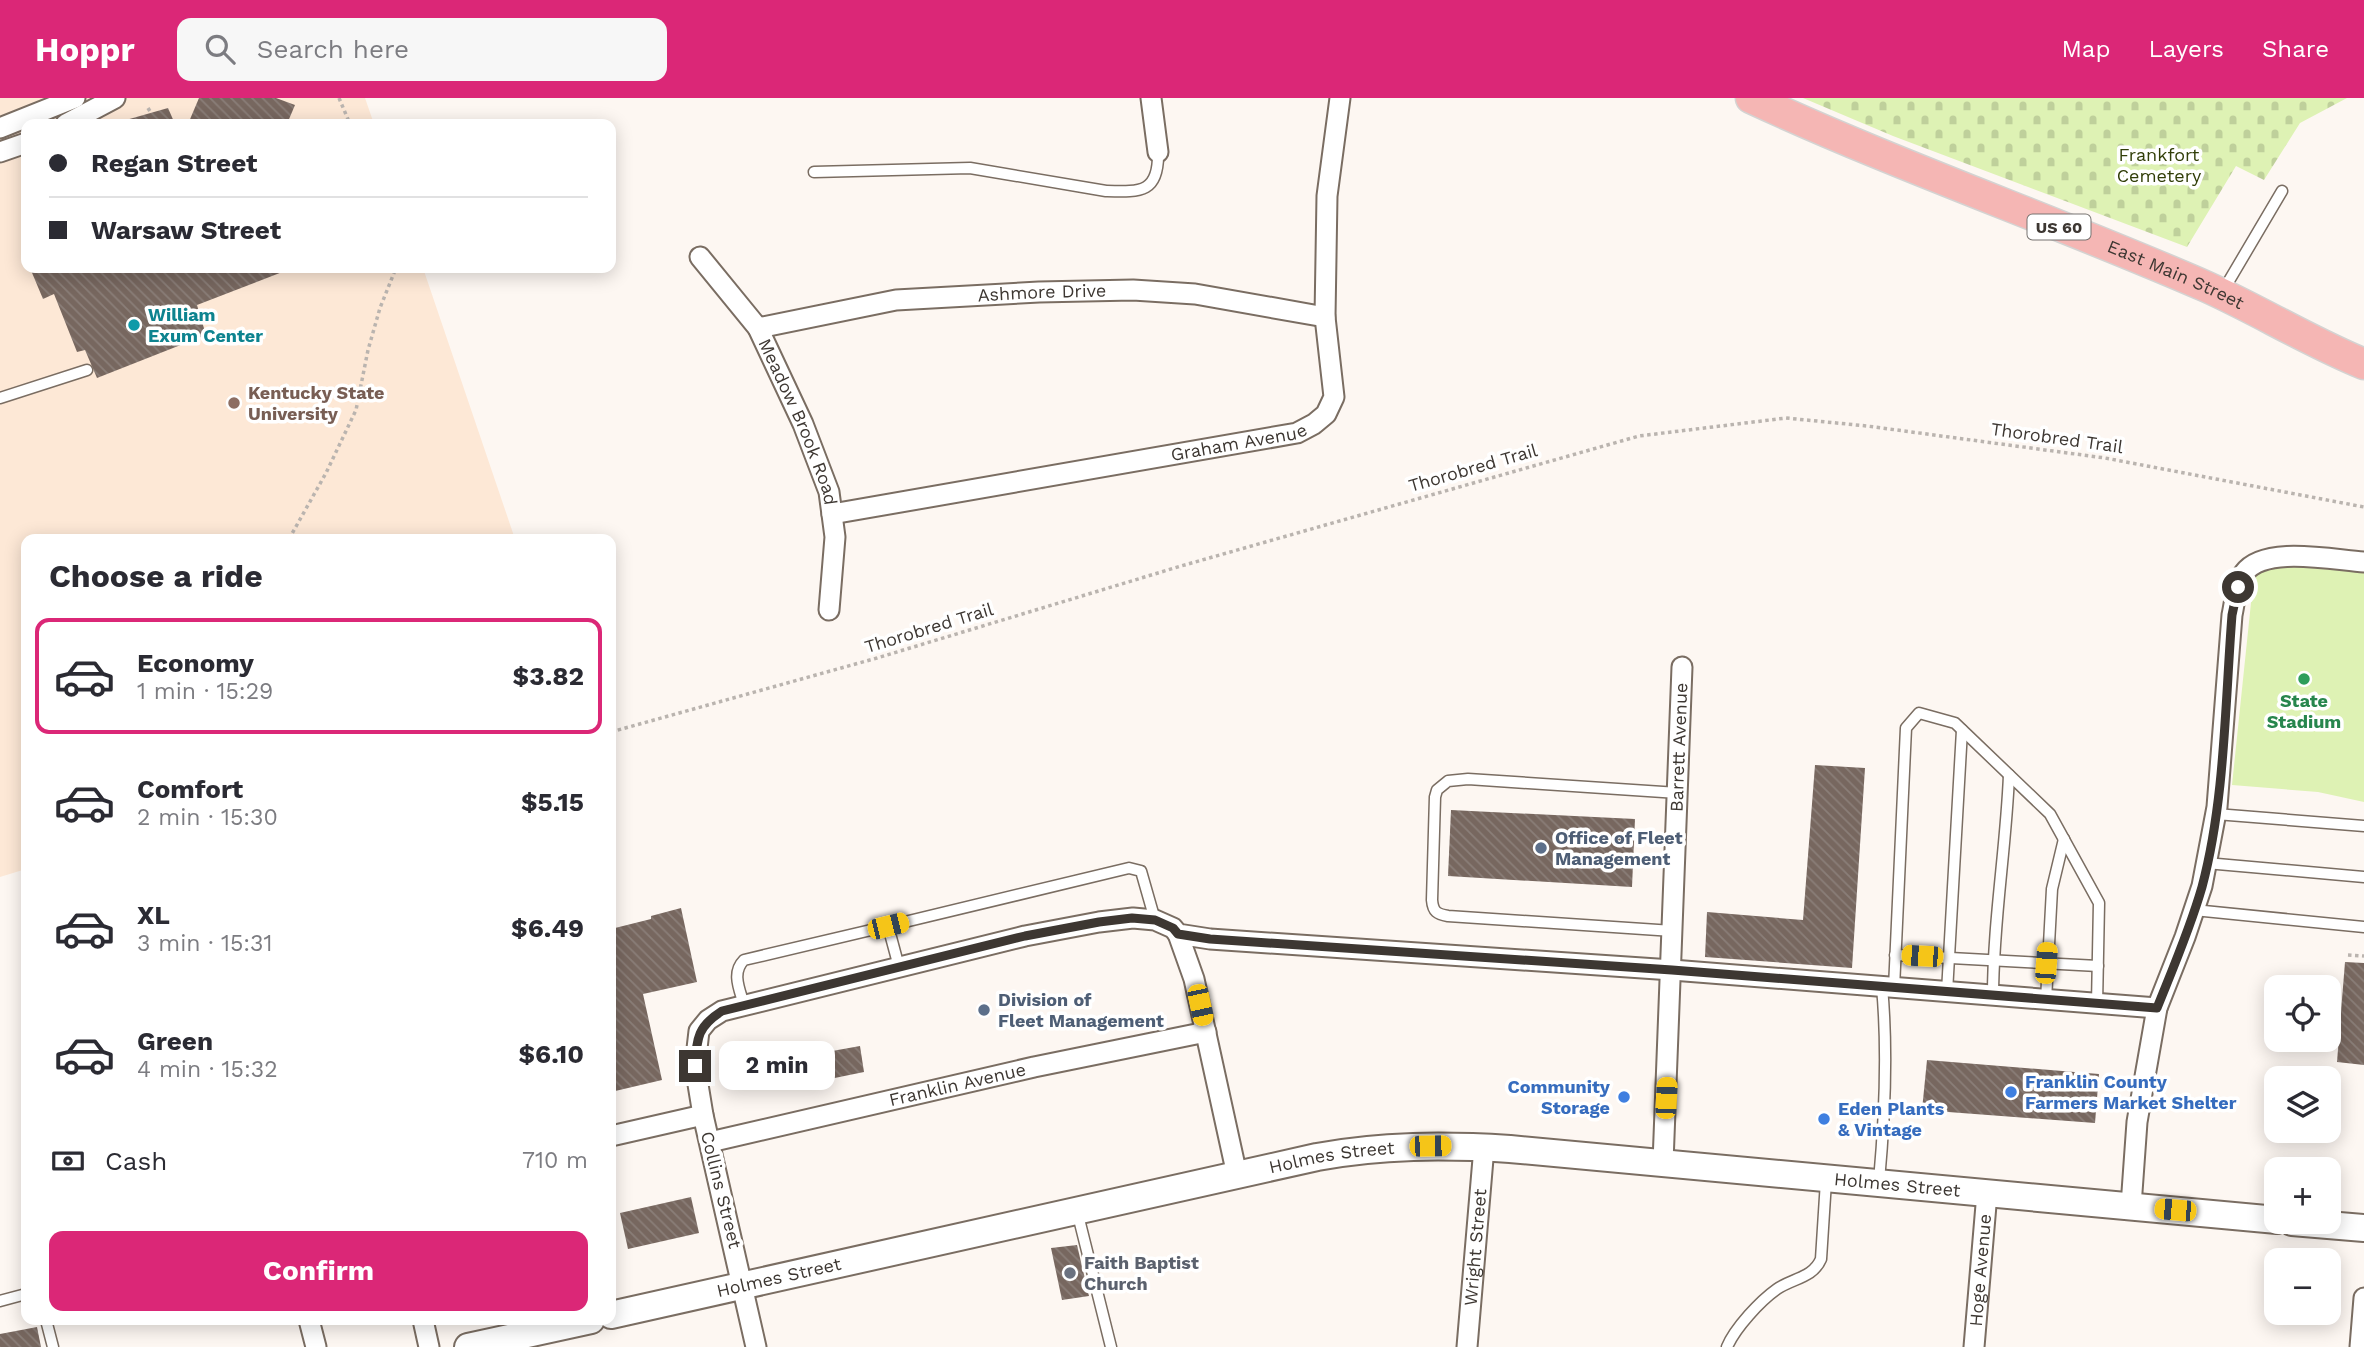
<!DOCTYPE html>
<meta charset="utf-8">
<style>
:root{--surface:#fff;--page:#f7f7f7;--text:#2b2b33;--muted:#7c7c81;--line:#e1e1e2;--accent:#db2777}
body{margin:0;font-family:"Work Sans",sans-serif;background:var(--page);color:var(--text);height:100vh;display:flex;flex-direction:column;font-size:26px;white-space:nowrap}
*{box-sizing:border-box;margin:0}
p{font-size:23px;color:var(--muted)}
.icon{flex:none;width:38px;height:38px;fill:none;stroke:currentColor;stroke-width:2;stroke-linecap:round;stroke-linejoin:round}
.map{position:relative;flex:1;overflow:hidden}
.sheet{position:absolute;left:21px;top:436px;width:595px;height:791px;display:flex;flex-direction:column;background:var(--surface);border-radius:14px;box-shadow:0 4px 18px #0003}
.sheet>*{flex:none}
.guide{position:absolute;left:21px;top:21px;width:595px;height:154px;border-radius:14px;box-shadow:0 4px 18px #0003;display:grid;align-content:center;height:154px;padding:0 28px;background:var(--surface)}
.buttons{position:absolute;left:2264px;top:877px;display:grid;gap:14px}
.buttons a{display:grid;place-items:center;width:77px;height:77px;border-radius:14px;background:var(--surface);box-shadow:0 4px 18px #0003;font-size:35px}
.end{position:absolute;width:32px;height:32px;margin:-16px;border:9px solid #3d3732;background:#fff;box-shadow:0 0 0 4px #fff}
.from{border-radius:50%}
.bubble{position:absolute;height:49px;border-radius:14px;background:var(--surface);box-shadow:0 4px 18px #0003;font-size:23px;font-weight:700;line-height:49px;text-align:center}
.car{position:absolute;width:21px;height:42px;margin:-21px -10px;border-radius:9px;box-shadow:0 0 5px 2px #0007;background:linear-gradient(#f5c518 24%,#345 0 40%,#f5c518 0 76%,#345 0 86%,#f5c518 0)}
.guide b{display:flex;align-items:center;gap:24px;height:66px;font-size:26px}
.guide b+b{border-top:2px solid var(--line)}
.guide i{width:18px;height:18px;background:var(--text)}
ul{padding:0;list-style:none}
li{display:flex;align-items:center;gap:21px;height:116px;margin:0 14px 10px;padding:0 14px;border:4px solid transparent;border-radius:14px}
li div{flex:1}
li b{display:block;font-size:26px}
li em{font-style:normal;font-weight:700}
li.active{border-color:var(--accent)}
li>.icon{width:63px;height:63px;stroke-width:1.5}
h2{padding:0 28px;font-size:32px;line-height:84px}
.pay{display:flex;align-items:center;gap:18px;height:77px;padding:0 28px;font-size:26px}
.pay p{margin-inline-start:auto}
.action{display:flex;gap:14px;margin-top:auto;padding:14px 28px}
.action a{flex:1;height:80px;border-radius:14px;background:var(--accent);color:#fff;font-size:28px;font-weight:700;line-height:80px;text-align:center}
header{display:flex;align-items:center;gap:42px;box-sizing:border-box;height:98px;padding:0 35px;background:var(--accent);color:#fff}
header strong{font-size:33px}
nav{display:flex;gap:38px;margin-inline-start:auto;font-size:24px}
.search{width:490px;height:63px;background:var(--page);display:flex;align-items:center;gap:18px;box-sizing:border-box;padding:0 24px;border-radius:14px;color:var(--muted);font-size:26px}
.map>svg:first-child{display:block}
.built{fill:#fde8d6}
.grass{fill:#def2b4}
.cemetery{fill:url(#cemetery-stones)}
.building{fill:url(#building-back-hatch)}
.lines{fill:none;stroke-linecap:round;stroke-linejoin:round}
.service-casing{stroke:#7a6d62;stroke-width:13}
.minor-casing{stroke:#7a6d62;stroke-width:23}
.secondary-casing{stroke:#7a6d62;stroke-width:30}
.primary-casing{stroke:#d4d3d2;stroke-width:33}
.path{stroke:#bab4af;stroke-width:3.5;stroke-dasharray:3.5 3.5;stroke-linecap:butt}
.service{stroke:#fff;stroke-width:10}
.minor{stroke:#fff;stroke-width:19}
.secondary{stroke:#fff;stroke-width:26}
.primary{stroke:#f5b6b4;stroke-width:30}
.route{stroke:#3d3732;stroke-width:9}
.culture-dot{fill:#0f9aa8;stroke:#fff;stroke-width:2.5}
.education-dot{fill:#8d6e63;stroke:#fff;stroke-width:2.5}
.leisure-dot{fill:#2e9e5b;stroke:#fff;stroke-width:2.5}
.service-dot{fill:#5c6f8a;stroke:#fff;stroke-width:2.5}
.shop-dot{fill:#3f7fe0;stroke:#fff;stroke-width:2.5}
.worship-dot{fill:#6b7280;stroke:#fff;stroke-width:2.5}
.labels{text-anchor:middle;stroke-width:7;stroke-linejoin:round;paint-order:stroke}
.shield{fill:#fff;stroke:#777370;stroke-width:2}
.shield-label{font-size:16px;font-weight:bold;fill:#3d3732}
.park-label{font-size:18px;fill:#313e08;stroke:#fff}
.street-label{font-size:18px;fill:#3d3732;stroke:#fff}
.culture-label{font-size:18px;font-weight:bold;fill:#0d838f;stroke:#fff;text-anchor:start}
.education-label{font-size:18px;font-weight:bold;fill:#785e54;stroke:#fff;text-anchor:start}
.leisure-label{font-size:18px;font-weight:bold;fill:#27864d;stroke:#fff}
.service-label{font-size:18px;font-weight:bold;fill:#4e5e75;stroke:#fff;text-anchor:start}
.shop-label{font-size:18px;font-weight:bold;fill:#366cbe;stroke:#fff;text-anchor:start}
.worship-label{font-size:18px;font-weight:bold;fill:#5b616d;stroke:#fff;text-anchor:start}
</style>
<header>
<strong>Hoppr</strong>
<div class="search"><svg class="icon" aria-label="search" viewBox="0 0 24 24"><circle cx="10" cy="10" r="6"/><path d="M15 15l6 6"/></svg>Search here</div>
<nav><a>Map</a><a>Layers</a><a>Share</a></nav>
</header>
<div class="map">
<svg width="2364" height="1249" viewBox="0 0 2364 1249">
<defs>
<pattern id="cemetery-stones" width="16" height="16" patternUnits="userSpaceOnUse" patternTransform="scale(1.75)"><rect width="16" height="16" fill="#def2b4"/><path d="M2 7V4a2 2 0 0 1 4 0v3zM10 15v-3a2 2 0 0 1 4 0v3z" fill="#bfd09b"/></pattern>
<pattern id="building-back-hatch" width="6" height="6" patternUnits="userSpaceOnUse" patternTransform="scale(1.75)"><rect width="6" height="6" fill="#77675f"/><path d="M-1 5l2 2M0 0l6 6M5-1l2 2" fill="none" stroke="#8a7e78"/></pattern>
</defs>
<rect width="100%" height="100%" fill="#fdf7f2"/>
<path class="built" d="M0 0H365L374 26H26V170H423L515 441H26V771L0 779Z"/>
<path class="grass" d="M2288 466 2364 472V704L2318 694 2232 687 2254 476Z"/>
<path class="cemetery" d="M1803 0H2347L2300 25 2264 82 2236 68 2187 149 1893 38Z"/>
<g class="building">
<path d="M199 0H276L295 7 287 26H188Z"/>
<path d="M168 10 175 26H126V22Z"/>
<path d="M30 170H290V171L197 207 206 237 97 280 85 252 77 254 54 196 43 201Z"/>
<path d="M1815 667 1865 670 1852 870 1705 859 1707 814 1803 822Z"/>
<path d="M1451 712 1635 721 1632 789 1448 778Z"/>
<path d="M681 810 697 884 643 896 662 982 611 994V831L651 821V818Z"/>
<path d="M2345 864 2364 865V967L2337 964Z"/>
<path d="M860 948 864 974 815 984 810 957Z"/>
<path d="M1927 962 2099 976 2095 1025 1922 1012Z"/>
<path d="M691 1099 699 1135 628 1151 620 1115Z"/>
<path d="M1077 1147 1089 1198 1062 1202 1051 1150Z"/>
<path d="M37 1229 41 1249H0V1236Z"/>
</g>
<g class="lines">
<g class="service-casing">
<g id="service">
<path d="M814 74 970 70 1106 93C1141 94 1159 95 1158 54"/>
<path d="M2223 193 2282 93"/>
<path d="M0 300 87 272"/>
<path d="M2216 716 2364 728"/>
<path d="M2206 765 2364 779"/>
<path d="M2194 812 2364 829"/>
<path d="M888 828 1129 770 1141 773 1155 822"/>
<path d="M1673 833 1448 818C1437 816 1433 814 1432 802L1435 699 1437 692 1448 683 1468 681 1678 695"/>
<path d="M1895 857 2098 868"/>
<path d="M1894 890 1906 630 1919 615 1955 625 2050 716 2099 805 2097 906"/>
<path d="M1947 894 1962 632"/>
<path d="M1993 898C1993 824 2006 751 2009 677"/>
<path d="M2046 902 2052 791 2064 741"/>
<path d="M744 907C740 892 731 875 744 862L888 828 899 869"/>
<path d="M1879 1083C1885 1018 1888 954 1882 889"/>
<path d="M1077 1113 1111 1249"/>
<path d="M0 1203 26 1196"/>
<path d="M46 1222 53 1249"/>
<path d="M1727 1249C1735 1230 1760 1203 1777 1191 1793 1180 1813 1180 1821 1161L1826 1083"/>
</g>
</g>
<g class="minor-casing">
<g id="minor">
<path d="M1151 0 1158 54"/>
<path d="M66 26 115 0"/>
<path d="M0 30 75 0"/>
<path d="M0 54 26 45"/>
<path id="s1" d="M700 159 758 230 803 326 829 394 835 439 829 512"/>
<path id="s2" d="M758 230 896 202 1039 194 1133 192 1195 196 1325 219"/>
<path id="s3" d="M832 416 1297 335 1314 326 1326 316 1334 299 1325 219 1327 98 1340 0"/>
<path d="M1178 836 1194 881 1237 1077"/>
<path d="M611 1038 703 1017"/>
<path id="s4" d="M710 1044 1034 969 1206 934"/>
<path id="s5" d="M1663 1065 1682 569"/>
<path d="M2131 1108 2137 1024 2157 910 2185 839 2202 788 2217 709 2232 517C2235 503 2236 486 2244 475 2264 447 2333 462 2364 464"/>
<path d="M309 1222 316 1249"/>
<path d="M423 1222 429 1249"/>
<path d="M756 1249 703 1017 695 968 699 933 708 922 722 913 1025 838 1099 824 1133 820 1155 822 1173 830 1178 836 1210 841 1672 872 2157 910"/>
<path id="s6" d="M1467 1249 1484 1049"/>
<path id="s7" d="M1974 1249 1987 1095"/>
<path d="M2360 1249 2364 1200"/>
</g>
</g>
<g class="secondary-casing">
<g id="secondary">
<path d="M2292 1124 2364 1130"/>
<path id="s8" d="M611 1217 1317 1059C1382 1047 1444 1047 1510 1051L2277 1122"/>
<path d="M468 1249 591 1222"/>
</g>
</g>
<g class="primary-casing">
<g id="primary">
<path id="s9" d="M1751 0C1900 69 2056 123 2207 189 2260 213 2310 244 2364 266"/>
</g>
</g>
<g class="path">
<path d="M339 0 350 26"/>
<path d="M148 10 151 15"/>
<path d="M289 441 326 375 356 312 368 252 380 210 396 170"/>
<path d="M611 634 877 560 1181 468 1639 338 1786 320 1867 328 2105 360 2364 409"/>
<path d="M2348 857 2364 858"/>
</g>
<use href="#service" class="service"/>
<use href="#minor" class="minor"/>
<use href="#secondary" class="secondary"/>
<use href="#primary" class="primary"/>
</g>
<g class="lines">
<path class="route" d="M695 968C697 940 697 929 722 913L1025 838 1099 824 1132 820 1155 822 1173 830 1178 836 1210 841 1672 872 2157 910C2173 870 2190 831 2202 789 2225 703 2225 606 2232 517L2238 489"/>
</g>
<circle class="culture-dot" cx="134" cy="227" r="7"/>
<circle class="education-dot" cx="234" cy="305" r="7"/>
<circle class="leisure-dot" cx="2304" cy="581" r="7"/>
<g class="service-dot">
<circle cx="1541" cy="750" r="7"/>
<circle cx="984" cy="912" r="7"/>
</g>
<g class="shop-dot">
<circle cx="2011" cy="994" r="7"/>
<circle cx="1624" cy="999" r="7"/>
<circle cx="1824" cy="1021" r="7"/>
</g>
<circle class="worship-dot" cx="1070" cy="1175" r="7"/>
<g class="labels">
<rect class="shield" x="2027.5" y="116.5" width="63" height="25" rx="5"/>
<g class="shield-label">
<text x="2059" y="135">US 60</text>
</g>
<g class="park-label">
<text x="2159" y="63">Frankfort<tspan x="2159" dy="21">Cemetery</tspan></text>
</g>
<g class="street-label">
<text dy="6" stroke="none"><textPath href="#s9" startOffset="460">East Main Street</textPath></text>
<text dy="6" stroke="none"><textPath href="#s2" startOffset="287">Ashmore Drive</textPath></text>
<text dy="6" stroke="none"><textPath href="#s1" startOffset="194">Meadow Brook Road</textPath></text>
<text transform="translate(2057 340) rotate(8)" y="6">Thorobred Trail</text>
<text dy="6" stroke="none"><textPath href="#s3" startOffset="413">Graham Avenue</textPath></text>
<text transform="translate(1473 370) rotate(-16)" y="6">Thorobred Trail</text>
<text transform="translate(929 530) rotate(-17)" y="6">Thorobred Trail</text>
<text dy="6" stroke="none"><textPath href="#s5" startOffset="416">Barrett Avenue</textPath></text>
<text dy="6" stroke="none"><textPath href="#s4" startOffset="254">Franklin Avenue</textPath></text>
<text dy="6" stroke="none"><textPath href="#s8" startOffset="738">Holmes Street</textPath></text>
<text dy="6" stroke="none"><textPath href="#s8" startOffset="1306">Holmes Street</textPath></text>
<text transform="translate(721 1092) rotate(76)" y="6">Collins Street</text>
<text dy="6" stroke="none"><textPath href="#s6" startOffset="100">Wright Street</textPath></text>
<text dy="6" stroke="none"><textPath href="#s7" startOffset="77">Hoge Avenue</textPath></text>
<text dy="6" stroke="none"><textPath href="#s8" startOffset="172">Holmes Street</textPath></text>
</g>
<g class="culture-label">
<text x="148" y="223">William<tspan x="148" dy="21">Exum Center</tspan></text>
</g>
<g class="education-label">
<text x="248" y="301">Kentucky State<tspan x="248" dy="21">University</tspan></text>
</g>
<g class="leisure-label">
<text x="2304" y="609">State<tspan x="2304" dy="21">Stadium</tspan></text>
</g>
<g class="service-label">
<text x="1555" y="746">Office of Fleet<tspan x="1555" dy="21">Management</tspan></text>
<text x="998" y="908">Division of<tspan x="998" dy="21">Fleet Management</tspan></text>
</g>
<g class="shop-label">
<text x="2025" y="990">Franklin County<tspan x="2025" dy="21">Farmers Market Shelter</tspan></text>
<text x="1610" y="995" text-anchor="end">Community<tspan x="1610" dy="21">Storage</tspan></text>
<text x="1838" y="1017">Eden Plants<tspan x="1838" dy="21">&amp; Vintage</tspan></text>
</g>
<g class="worship-label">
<text x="1084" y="1171">Faith Baptist<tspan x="1084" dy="21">Church</tspan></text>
</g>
</g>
</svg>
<div class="buttons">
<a><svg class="icon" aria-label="locate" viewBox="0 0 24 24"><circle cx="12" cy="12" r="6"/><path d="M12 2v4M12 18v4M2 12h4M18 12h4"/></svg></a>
<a><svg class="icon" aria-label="layers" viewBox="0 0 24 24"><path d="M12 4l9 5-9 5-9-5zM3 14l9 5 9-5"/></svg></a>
<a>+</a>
<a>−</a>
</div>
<i class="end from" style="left:2238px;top:489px"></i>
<i class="end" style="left:695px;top:968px"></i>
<div class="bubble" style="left:719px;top:943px;width:116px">2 min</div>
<i class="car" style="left:888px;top:828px;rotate:76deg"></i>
<i class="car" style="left:1922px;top:858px;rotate:273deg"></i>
<i class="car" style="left:2046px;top:865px;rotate:4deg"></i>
<i class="car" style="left:1200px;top:907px;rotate:168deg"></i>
<i class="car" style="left:1666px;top:1000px;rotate:3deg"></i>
<i class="car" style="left:1430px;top:1048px;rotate:89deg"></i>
<i class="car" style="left:2175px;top:1112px;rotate:275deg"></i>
<div class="guide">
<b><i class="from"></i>Regan Street</b>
<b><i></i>Warsaw Street</b>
</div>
<section class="sheet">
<h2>Choose a ride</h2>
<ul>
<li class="active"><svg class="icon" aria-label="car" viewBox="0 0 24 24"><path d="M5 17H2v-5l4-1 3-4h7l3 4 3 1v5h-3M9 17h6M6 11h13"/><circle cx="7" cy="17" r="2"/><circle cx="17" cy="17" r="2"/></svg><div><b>Economy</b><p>1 min · 15:29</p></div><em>$3.82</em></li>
<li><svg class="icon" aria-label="car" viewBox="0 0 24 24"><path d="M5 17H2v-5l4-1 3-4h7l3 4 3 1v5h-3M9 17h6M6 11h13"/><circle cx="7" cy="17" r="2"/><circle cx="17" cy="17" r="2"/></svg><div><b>Comfort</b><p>2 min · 15:30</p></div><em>$5.15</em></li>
<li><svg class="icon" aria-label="car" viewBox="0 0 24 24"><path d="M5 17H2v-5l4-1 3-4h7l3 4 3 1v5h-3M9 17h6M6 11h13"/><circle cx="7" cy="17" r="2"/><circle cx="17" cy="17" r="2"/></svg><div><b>XL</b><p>3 min · 15:31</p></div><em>$6.49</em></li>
<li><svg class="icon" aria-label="car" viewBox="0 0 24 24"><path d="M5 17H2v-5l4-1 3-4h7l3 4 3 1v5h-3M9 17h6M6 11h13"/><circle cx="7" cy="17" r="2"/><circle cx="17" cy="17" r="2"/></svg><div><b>Green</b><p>4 min · 15:32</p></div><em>$6.10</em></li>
</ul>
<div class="pay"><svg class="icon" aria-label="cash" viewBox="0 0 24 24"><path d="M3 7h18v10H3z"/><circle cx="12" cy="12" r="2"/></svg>Cash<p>710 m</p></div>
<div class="action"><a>Confirm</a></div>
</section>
</div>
